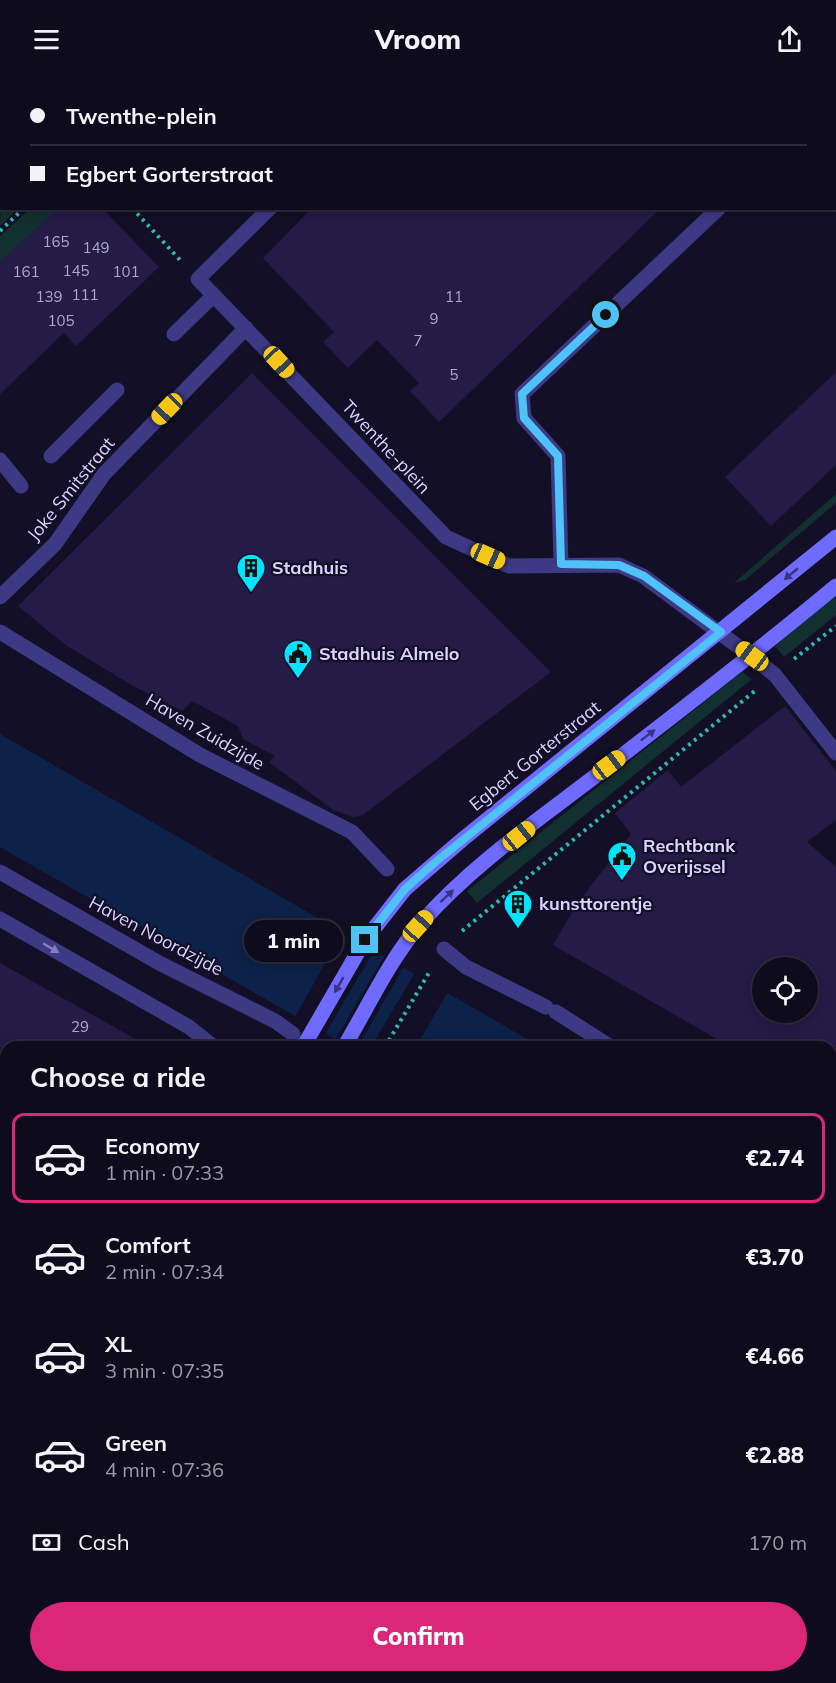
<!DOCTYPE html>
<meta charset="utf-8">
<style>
:root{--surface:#0e0b1c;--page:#171425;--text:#f1f3f6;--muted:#9b9ba3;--line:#2e2b3b;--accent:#db2777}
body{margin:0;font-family:Mulish,sans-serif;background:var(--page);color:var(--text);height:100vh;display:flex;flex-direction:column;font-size:22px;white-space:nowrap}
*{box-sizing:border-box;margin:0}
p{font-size:20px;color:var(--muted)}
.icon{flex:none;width:33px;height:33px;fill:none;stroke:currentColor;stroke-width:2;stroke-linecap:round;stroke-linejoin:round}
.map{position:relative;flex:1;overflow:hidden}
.sheet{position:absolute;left:0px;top:963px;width:837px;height:642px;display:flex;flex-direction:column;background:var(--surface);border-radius:18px 18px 0 0;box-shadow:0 3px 15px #0003,0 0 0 2px var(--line)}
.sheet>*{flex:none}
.top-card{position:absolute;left:0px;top:0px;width:837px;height:132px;box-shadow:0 3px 15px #0003,0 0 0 2px var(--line);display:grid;align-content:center;height:132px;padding:0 30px;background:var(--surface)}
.buttons{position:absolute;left:752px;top:879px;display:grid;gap:12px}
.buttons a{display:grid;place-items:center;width:66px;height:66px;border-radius:50%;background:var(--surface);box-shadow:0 3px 15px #0003,0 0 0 2px var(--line);font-size:30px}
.end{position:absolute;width:27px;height:27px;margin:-14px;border:8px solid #4fc3f7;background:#111;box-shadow:0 0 0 3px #111}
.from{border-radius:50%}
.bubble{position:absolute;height:42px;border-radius:21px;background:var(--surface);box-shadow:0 3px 15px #0003,0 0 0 2px var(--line);font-size:20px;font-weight:800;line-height:42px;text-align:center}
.car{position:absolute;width:18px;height:36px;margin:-18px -9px;border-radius:8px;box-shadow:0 0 4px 2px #0007;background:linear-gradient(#f5c518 24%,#345 0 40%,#f5c518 0 76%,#345 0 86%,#f5c518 0)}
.top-card b{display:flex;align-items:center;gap:21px;height:57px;font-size:22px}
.top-card b+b{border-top:2px solid var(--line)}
.top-card i{width:15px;height:15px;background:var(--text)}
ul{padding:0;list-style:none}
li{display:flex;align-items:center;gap:18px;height:90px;margin:0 12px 9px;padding:0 18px;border:3px solid transparent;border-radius:12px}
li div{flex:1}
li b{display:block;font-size:22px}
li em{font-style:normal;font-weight:800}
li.current{border-color:var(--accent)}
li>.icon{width:54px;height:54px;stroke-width:1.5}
h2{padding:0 30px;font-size:27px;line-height:72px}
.pay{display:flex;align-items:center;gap:15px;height:66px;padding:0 30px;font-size:22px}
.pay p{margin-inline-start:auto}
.button{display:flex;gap:12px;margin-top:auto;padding:12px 30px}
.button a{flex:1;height:69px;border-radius:36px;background:var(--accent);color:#fff;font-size:24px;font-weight:800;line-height:69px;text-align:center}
header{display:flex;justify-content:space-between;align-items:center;height:78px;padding:0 30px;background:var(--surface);font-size:27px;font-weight:800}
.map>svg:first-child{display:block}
.green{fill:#12302f}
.water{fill:#0c2248}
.pier{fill:#130f26}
.building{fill:#241b47;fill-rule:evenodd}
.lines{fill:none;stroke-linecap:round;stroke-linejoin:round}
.path{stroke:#2fb8b0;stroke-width:4;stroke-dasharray:3 4.5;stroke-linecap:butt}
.service{stroke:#3d3a85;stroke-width:15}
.pedestrian{stroke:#3d3a85;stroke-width:15}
.minor{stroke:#3d3a85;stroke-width:15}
.tertiary{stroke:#3d3a85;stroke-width:15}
.secondary{stroke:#6f6bff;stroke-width:15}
.oneway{fill:#38347d}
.oneway2{fill:#837fbc}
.route{stroke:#4fc3f7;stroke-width:8}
.labels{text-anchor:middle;stroke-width:4.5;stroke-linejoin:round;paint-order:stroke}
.number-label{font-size:15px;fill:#aca6d1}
.street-label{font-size:18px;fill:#d9d4ff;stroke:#130f26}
.poi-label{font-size:18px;font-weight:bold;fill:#d9d4ff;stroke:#130f26;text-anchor:start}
</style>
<header><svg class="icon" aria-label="menu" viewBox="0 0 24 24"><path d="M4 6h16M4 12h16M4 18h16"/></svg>Vroom<svg class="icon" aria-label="share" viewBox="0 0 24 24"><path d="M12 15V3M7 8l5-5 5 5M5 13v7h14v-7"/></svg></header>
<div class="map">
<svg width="836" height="1605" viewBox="0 0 836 1605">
<rect width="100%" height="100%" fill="#130f26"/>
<g class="green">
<path d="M40 0H133L42 2Z"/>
<path d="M1 119 2 130 18 131 0 148Z"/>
<path d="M30 131H58L0 184V158Z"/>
<path d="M836 416V425L745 502 734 505Z"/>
<path d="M836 518V537L784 579 775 568Z"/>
<path d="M742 594 752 601 477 825 467 813Z"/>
<path d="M487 1599H570L563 1605H493Z"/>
<path d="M636 1599H775V1605H638Z"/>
</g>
<g class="water">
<path d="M0 656 541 969H349L0 769Z"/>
<path d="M831 1133 836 1136V1245L831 1242Z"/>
</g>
<g class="pier">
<path d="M344 851 376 869 324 958 294 941Z"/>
<path d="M386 875 405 886 358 969H343L334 964Z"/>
<path d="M416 893 449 912 416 969H371Z"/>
</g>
<g class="building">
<path d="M58 130H102L159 189 76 268 64 255 0 316V184Z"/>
<path d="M312 130H661L439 344 410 313 419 305 377 262 348 290 323 264 334 254 263 180Z"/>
<path d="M836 294V387L771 448 725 399Z"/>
<path d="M252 295 551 594 363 737 353 739 333 732 269 684 275 678 243 661 238 648 192 623 182 633 133 608 64 566 18 528Z"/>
<path d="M785 628 836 693V742L807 764 836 789V969H731L553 867 576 827 631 756 615 735 668 692 681 709ZM762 890H807V934H762Z"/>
<path d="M0 885 150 969H0Z"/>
</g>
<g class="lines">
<g class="path">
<path d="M132 130 181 183"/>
<path d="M0 153 24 130"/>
<path d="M794 581 836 548"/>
<path d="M462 853 756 612"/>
<path d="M385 969 430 893"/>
<path d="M831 1264 836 1267"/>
<path d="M831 1283 836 1286"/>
<path d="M146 1605 147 1599"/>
<path d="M608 1605 624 1599"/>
</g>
<g class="service">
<path d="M403 2 405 0"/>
<path d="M0 105 2 103"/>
<path d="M524 340 522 316 719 130"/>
<path d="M0 382 21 408"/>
<path d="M751 578 775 597 836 675"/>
</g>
<g class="pedestrian">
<path d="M0 554 200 677 352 754 387 791"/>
<path d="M0 794 161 886 275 943 293 956"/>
<path d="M444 871 466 889 546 929"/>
<path d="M556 934 611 969"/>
<path d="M831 1104 836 1107"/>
</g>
<g class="minor">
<path d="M8 0 9 2"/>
<path d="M391 0 393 2"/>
<path d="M270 130 198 201 446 459 509 488 619 487 643 498 751 578"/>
<path d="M174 256 213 218"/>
<path d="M524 340 558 378 561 486"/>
<path d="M51 378 117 312"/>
<path d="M0 519 55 466 104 396 246 250"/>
<path d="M0 841 189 949 214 969"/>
<path d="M0 1177 6 1180"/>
<path d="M831 1319 836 1322"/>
</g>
<g class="tertiary">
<path d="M0 1534H6"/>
<path d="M0 1569 6 1570"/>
</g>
<g class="secondary">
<path d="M303 969 365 862 405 811 463 761 836 459"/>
<path d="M344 969C368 929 390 881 421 845 470 789 535 744 594 699 676 636 757 574 836 508"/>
<path d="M47 1605 48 1599"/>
<path d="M110 1605 111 1599"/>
</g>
</g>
<defs><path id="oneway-solid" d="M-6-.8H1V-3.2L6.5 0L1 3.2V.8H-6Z" transform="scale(1.5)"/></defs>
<g class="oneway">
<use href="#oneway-solid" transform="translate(791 496) rotate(140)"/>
<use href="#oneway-solid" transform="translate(648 657) rotate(-37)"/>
<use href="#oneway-solid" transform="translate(447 818) rotate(-43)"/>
<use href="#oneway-solid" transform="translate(339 907) rotate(120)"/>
</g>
<use class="oneway2" href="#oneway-solid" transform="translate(51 870) rotate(30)"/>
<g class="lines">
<path class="route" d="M365 862 405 811 433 786 721 554 644 498 619 487 561 486 558 378 524 340 522 316 606 237"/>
</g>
<defs>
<g id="building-pin" transform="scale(1.5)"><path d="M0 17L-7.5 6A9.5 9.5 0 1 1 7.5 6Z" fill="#00e5ff" stroke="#130f26"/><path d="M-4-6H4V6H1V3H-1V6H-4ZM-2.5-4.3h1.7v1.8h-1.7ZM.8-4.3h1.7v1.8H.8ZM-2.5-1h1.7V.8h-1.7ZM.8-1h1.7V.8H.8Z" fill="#111"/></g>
<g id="civic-pin" transform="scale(1.5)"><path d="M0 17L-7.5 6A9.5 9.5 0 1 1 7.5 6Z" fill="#00e5ff" stroke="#130f26"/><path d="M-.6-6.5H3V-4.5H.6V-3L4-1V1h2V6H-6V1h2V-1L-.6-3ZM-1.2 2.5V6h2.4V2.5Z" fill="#111"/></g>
</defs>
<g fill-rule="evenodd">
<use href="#building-pin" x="251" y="490"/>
<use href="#civic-pin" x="298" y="576"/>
<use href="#civic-pin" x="622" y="778"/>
<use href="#building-pin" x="518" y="826"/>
</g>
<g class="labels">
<g class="number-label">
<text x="56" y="169">165</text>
<text x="96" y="175">149</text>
<text x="76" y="198">145</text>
<text x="26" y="199">161</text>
<text x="126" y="199">101</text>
<text x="85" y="222">111</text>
<text x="49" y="224">139</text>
<text x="454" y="224">11</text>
<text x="434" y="246">9</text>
<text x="61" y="248">105</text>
<text x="418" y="268">7</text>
<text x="454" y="302">5</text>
<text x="80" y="954">29</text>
</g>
<g class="street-label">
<text transform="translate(386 369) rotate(47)" y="6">Twenthe-plein</text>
<text transform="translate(71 411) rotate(-51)" y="6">Joke Smitstraat</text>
<text transform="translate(205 654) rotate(30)" y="6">Haven Zuidzijde</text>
<text transform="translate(535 678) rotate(-39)" y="6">Egbert Gorterstraat</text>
<text transform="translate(156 858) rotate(28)" y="6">Haven Noordzijde</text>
</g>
<g class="poi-label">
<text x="272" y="496">Stadhuis</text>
<text x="319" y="582">Stadhuis Almelo</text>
<text x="643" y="774">Rechtbank<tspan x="643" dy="21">Overijssel</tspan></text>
<text x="539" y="832">kunsttorentje</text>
</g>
</g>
</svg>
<div class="buttons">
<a><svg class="icon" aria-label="locate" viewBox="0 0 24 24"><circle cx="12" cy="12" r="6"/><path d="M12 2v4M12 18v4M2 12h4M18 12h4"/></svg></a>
</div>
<i class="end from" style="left:606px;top:237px"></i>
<i class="end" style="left:365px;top:862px"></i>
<div class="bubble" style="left:244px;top:842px;width:99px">1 min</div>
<i class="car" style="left:279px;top:284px;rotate:137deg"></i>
<i class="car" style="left:167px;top:331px;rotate:224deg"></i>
<i class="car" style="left:488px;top:478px;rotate:114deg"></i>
<i class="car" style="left:752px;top:578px;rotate:307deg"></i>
<i class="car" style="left:609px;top:687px;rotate:53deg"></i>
<i class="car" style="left:519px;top:758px;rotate:51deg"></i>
<i class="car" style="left:418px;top:848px;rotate:42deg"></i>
<div class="top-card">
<b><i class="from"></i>Twenthe-plein</b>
<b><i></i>Egbert Gorterstraat</b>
</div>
<section class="sheet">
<h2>Choose a ride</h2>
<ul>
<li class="current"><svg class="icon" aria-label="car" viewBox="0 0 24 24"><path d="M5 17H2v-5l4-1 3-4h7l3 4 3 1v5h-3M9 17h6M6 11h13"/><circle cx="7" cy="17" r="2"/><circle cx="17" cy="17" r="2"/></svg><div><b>Economy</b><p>1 min · 07:33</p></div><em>€2.74</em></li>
<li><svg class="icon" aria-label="car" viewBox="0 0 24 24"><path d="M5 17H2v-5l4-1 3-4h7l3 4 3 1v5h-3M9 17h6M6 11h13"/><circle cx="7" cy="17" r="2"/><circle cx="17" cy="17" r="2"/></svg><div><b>Comfort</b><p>2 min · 07:34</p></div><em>€3.70</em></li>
<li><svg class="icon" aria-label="car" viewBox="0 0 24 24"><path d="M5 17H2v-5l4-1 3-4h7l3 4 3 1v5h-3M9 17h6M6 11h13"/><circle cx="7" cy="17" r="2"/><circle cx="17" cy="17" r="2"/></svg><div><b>XL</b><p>3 min · 07:35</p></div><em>€4.66</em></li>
<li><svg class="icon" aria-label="car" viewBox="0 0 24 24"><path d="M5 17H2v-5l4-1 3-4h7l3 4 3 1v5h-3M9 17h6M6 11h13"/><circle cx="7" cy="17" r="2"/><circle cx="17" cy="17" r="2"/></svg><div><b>Green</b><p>4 min · 07:36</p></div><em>€2.88</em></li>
</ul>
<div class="pay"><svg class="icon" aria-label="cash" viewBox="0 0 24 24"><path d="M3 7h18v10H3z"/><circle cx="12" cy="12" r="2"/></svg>Cash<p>170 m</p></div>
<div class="button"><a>Confirm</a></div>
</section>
</div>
